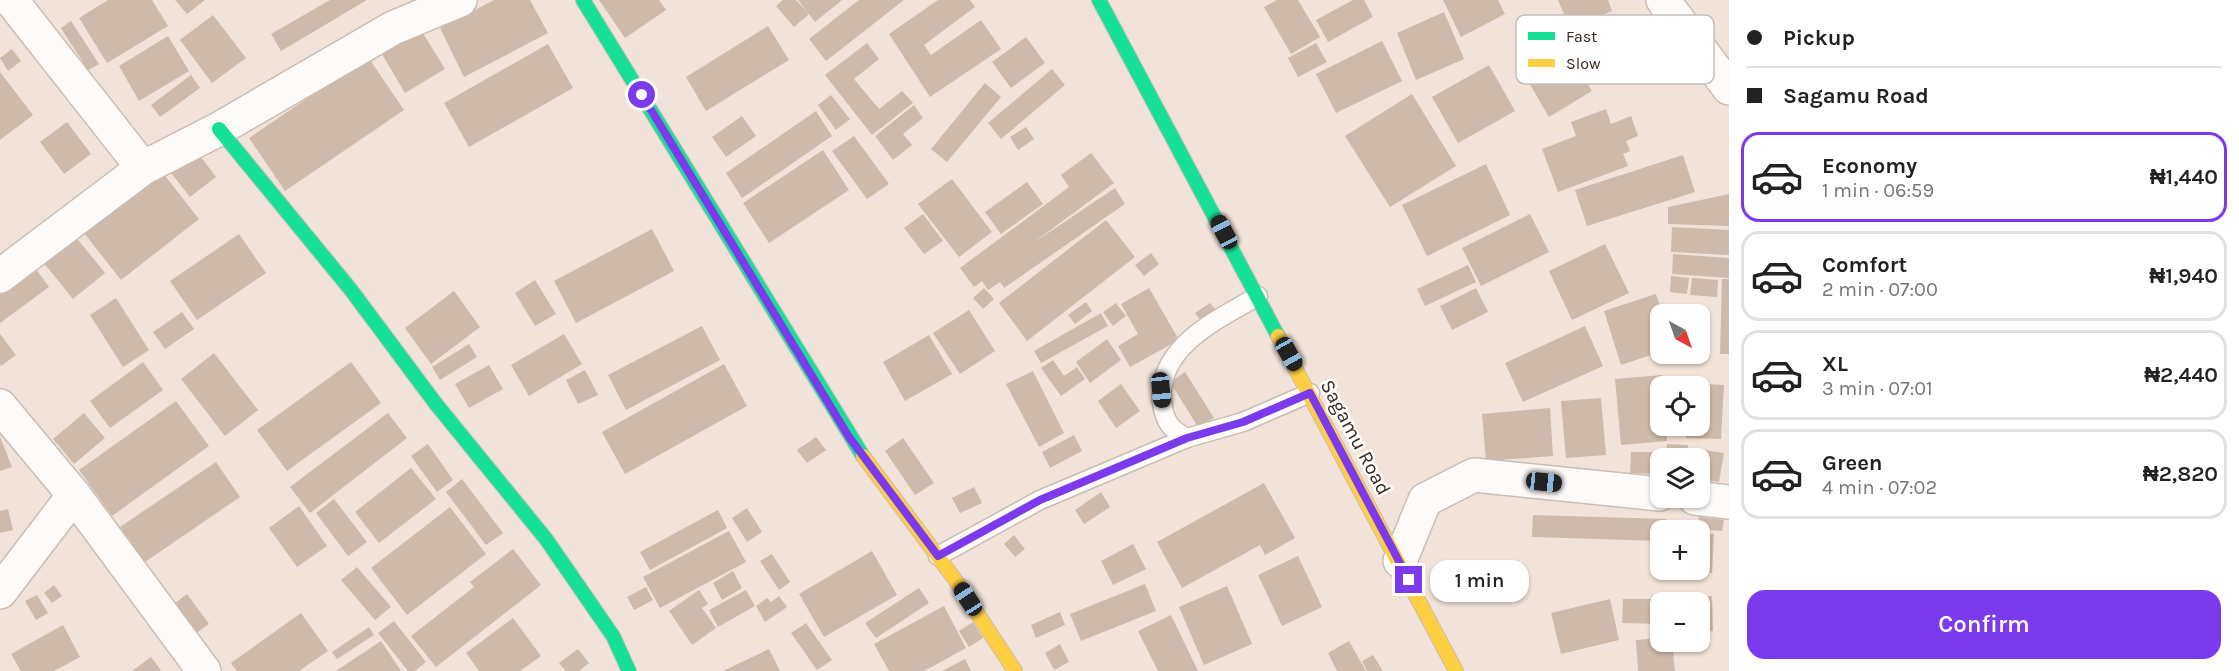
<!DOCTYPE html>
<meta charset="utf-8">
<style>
:root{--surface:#fff;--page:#f6f6f6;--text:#222;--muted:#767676;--line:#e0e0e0;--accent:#7c3aed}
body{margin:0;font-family:Karla,sans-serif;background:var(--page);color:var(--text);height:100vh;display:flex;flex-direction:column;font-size:22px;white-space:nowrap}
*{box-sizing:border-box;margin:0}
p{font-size:20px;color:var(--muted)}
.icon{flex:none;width:33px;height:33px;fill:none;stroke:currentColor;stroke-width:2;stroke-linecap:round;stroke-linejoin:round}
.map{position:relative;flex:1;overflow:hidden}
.panel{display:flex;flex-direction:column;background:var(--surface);width:510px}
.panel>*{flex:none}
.banner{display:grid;align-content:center;height:132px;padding:0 18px;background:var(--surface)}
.needle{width:39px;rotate:140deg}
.fabs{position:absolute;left:1650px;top:304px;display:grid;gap:12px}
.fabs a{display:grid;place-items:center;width:60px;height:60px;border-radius:12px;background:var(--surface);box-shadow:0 2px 4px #0004;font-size:30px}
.end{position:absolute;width:27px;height:27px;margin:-14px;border:8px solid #7c3aed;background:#fff;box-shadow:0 0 0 3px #fff}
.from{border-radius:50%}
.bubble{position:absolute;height:42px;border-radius:18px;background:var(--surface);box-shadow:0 2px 4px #0004;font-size:20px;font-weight:600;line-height:42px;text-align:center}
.car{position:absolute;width:18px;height:36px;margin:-18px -9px;border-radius:8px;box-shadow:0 0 4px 2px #0007;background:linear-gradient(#222 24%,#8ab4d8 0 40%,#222 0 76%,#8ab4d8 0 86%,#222 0)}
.banner b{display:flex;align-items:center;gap:21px;height:57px;font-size:22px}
.banner b+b{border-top:2px solid var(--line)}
.banner i{width:15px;height:15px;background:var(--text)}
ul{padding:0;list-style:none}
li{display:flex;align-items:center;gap:18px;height:90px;margin:0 12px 9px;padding:0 6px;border:3px solid var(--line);border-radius:18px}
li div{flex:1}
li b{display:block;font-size:22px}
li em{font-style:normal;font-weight:600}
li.current{border-color:var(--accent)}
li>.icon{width:54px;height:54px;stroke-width:1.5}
.action{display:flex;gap:12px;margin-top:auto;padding:12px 18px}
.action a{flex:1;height:69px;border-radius:18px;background:var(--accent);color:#fff;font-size:24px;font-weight:600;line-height:69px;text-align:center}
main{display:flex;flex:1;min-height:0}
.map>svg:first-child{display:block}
.building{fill:#cebaaa}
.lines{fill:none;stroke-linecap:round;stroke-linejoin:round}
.lane-casing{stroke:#c9bdb4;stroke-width:21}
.street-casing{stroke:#c9bdb4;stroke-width:36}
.fast-casing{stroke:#c9bdb4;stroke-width:16}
.slow-casing{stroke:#c9bdb4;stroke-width:16}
.lane{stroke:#fdfbf9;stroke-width:18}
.street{stroke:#fdfbf9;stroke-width:33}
.fast{stroke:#16e098;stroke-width:14}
.slow{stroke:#ffcf43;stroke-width:14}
.route{stroke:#7c3aed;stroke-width:8}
.labels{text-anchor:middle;stroke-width:5;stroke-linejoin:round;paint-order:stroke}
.street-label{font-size:20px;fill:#352920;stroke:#fff}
.key{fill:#fff;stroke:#c2bfbc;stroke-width:1.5}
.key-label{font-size:16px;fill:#352920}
</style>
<main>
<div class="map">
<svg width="1729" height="671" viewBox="0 0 1729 671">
<rect width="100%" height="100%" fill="#f1e3d9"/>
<g class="building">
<path d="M108 0H152L168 26 107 63 79 18Z"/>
<path d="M175 0H205L187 14Z"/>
<path d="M330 0H367L281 51 271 34Z"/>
<path d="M494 0H530L548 33 464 77 440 28Z"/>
<path d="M599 0H659L666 10 625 38Z"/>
<path d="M783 0H796L809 14 794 27 776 6Z"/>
<path d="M798 0H842L815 22Z"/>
<path d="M859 0H904L826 61 809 39Z"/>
<path d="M938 0H970L975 7 924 45 931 55 981 20 1001 49 930 97 889 34Z"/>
<path d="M1277 0H1298L1320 37 1291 54 1264 7Z"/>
<path d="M1353 0H1364L1373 17 1328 42 1316 20Z"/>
<path d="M1443 0H1498L1505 14 1461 37Z"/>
<path d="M1558 0H1608L1612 11 1570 29Z"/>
<path d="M1444 12 1464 59 1416 80 1397 33Z"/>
<path d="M213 15 246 58 212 83 180 40Z"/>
<path d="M71 21 99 64 88 70 61 28Z"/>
<path d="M418 25 445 69 405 93 379 49Z"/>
<path d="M768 26 789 60 706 111 686 77Z"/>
<path d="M168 36 189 71 139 101 119 66Z"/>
<path d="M1026 37 1045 63 1011 88 992 62Z"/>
<path d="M1382 41 1402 81 1336 113 1316 74Z"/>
<path d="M867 43 879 59 854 79 879 109 902 91 913 103 872 135 825 75Z"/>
<path d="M1316 43 1327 62 1298 77 1288 58Z"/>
<path d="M1564 43 1592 91 1549 117 1521 69Z"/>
<path d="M548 44 573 88 469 147 444 103Z"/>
<path d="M12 49 21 61 8 71 0 58Z"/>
<path d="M368 57 404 110 285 191 249 138Z"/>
<path d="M1489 65 1515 111 1458 143 1432 97Z"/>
<path d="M1052 69 1065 85 1001 139 988 123Z"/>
<path d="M0 72 33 115 0 140Z"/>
<path d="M191 75 200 88 160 117 151 105Z"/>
<path d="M985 83 1001 97 947 162 931 149Z"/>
<path d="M1412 94 1456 166 1390 207 1345 136Z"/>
<path d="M831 95 850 119 836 130 818 105Z"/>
<path d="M914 105 923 118 903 134 912 145 893 160 875 136Z"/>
<path d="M1606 109 1611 124 1631 116 1638 136 1626 141 1630 151 1623 154 1628 166 1558 192 1542 149 1576 136 1571 122Z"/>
<path d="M816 111 832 136 742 198 726 173Z"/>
<path d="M742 116 756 136 726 157 712 137Z"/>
<path d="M67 122 91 154 64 174 40 142Z"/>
<path d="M1026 127 1034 139 1018 150 1010 137Z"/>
<path d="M854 136 889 184 867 199 832 151Z"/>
<path d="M823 150 849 190 769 243 743 203Z"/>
<path d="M198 153 216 177 190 197 171 173Z"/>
<path d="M1091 153 1114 183 1033 243 1115 188 1125 204 1004 288 1000 282 988 290 982 281 974 287 960 268 1069 187 1061 175Z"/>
<path d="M1683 155 1695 192 1587 226 1575 190Z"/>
<path d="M1486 164 1510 215 1427 256 1402 205Z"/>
<path d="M162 172 199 219 121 280 84 233Z"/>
<path d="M952 179 992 232 959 257 918 204Z"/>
<path d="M1027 182 1043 204 1001 234 985 212Z"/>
<path d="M1729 194V226L1668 224V207Z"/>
<path d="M923 214 943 241 924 254 904 228Z"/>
<path d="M1530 214 1549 252 1481 286 1462 248Z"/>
<path d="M1106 220 1135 257 1027 341 999 303Z"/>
<path d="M1672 227 1729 230V255L1671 252Z"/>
<path d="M652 229 674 271 576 323 554 281Z"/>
<path d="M239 234 266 273 197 320 170 281Z"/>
<path d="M75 236 105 273 73 299 43 262Z"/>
<path d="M1605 244 1629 293 1572 320 1549 271Z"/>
<path d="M1151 253 1159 264 1144 276 1135 265Z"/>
<path d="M1673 254 1729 258V278L1672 274Z"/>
<path d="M31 262 49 287 0 323V285Z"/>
<path d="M1468 265 1476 282 1425 306 1417 289Z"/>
<path d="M1671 276 1689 278 1687 294 1670 292Z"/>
<path d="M1692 278 1718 280 1717 297 1690 295Z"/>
<path d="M1722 279H1729V354H1720Z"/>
<path d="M535 280 556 314 535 326 515 293Z"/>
<path d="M984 288 994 299 983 309 973 298Z"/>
<path d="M1149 288 1179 340 1130 367 1118 346 1138 334 1121 304Z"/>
<path d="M1476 288 1488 312 1452 330 1440 306Z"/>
<path d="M454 291 480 327 431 364 405 328Z"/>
<path d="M1656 294 1663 315 1660 352 1621 365 1604 311Z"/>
<path d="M116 298 149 350 123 367 90 315Z"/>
<path d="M1086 302 1092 311 1075 324 1068 315Z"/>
<path d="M1116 303 1126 316 1113 326 1103 312Z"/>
<path d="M1210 303 1216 310 1201 321 1195 313Z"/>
<path d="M969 310 995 351 960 374 933 333Z"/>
<path d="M182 312 194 329 165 349 153 332Z"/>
<path d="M1101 313 1108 326 1041 363 1034 351Z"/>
<path d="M702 326 720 360 626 410 608 375Z"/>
<path d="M1585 326 1603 366 1523 402 1505 363Z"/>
<path d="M0 334 16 355 1 366 0 364Z"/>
<path d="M564 334 582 364 529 396 511 365Z"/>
<path d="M929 335 952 374 905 401 883 362Z"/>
<path d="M1107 339 1121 360 1090 383 1076 362Z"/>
<path d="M469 344 477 357 440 380 432 367Z"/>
<path d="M214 353 258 410 225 436 181 379Z"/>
<path d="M1053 360 1064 376 1077 367 1085 379 1061 396 1041 368Z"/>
<path d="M143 362 163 390 110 428 90 401Z"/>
<path d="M351 362 381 403 287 471 257 430Z"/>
<path d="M724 364 747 406 625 474 602 432Z"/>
<path d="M489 365 503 389 469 408 455 384Z"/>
<path d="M585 370 598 395 578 404 566 380Z"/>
<path d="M1033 371 1064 433 1039 447 1006 384Z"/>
<path d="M1185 372 1214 418 1198 427 1170 382Z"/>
<path d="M1662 375 1660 426H1666L1667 441 1621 445 1615 379Z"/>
<path d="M1689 383 1724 385 1721 439 1686 438 1687 426H1700V387H1689Z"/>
<path d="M1121 384 1140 411 1116 428 1098 401Z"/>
<path d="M1601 398 1606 455 1566 458 1561 401Z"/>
<path d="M176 401 209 446 112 516 79 470Z"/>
<path d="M1550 408 1553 456 1486 461 1482 414Z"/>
<path d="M84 413 105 438 74 464 53 439Z"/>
<path d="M388 413 407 438 310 513 290 487Z"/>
<path d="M1074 435 1082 451 1050 468 1042 452Z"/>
<path d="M0 437 12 467 0 471Z"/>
<path d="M816 437 826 450 807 463 797 450Z"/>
<path d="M903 438 934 483 915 495 885 451Z"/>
<path d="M428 444 453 480 437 492 411 456Z"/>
<path d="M1667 444 1688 445 1687 459H1666Z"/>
<path d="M1697 449 1724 453 1719 482 1700 479V459H1695Z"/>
<path d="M1631 452H1658V474L1630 473Z"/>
<path d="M216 462 240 497 145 562 120 527Z"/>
<path d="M411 468 436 499 379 543 355 512Z"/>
<path d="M462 479 503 533 486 545 446 492Z"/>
<path d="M1264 483 1295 538 1265 555 1260 545 1182 588 1157 542Z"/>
<path d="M974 487 982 503 960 513 952 498Z"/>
<path d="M1101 492 1110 507 1084 524 1075 510Z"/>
<path d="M334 499 367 542 348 556 316 513Z"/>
<path d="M299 506 327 546 297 567 269 528Z"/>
<path d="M450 507 486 554 407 615 371 568Z"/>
<path d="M747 508 762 532 747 542 732 518Z"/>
<path d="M8 509 13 530 0 533V511Z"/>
<path d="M718 510 727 528 650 570 640 552Z"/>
<path d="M1533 515 1666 519 1665 531H1660V541L1532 537Z"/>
<path d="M1699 517 1724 520 1722 531 1697 529Z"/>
<path d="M729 531 746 562 660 608 643 577Z"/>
<path d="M1700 533 1714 534 1712 573 1694 572 1700 570Z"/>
<path d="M1014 535 1025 549 1015 557 1004 544Z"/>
<path d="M1133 544 1146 569 1113 585 1101 561Z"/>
<path d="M513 549 541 585 436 667 411 636 474 587 470 582Z"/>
<path d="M872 551 897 595 824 637 799 594Z"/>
<path d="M772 554 790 582 779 590 760 561Z"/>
<path d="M1298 556 1322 607 1282 626 1258 575Z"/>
<path d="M357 567 391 607 375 620 341 580Z"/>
<path d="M733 571 742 588 722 600 713 583Z"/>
<path d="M1145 584 1156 611 1081 641 1070 614Z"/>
<path d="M54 585 62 596 52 603 44 593Z"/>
<path d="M1227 586 1252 644 1204 665 1179 607Z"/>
<path d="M646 587 653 600 634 610 627 597Z"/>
<path d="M919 588 929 603 876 638 865 623Z"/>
<path d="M699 590 708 604 702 608 716 628 692 645 669 611Z"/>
<path d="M746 590 755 606 718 627 709 610Z"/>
<path d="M187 594 209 624 192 636 170 607Z"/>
<path d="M37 595 48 613 36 620 25 601Z"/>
<path d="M779 596 787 607 765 622 756 606 767 598 771 602Z"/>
<path d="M1712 596 1713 631 1700 632V603H1669L1668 597Z"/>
<path d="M1610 599 1619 640 1561 654 1551 613Z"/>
<path d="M1623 599H1665L1664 603H1660V624L1622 623Z"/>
<path d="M944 606 966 648 924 671H889L874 644Z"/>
<path d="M1060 612 1065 625 1036 638 1031 625Z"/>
<path d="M301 613 328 651 299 671H237L231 663Z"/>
<path d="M1171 615 1198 671H1158L1138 631Z"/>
<path d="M513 618 541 656 520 671H479L466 653Z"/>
<path d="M394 621 426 662 415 671H408L378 633Z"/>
<path d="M973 622 983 638 969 647 959 631Z"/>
<path d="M806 623 832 660 817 670 791 633Z"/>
<path d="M63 625 80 657 54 671H21L11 654Z"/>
<path d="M369 627 374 635 337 659 332 652Z"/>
<path d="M1660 638V642H1672L1675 671H1638L1636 640Z"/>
<path d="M381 641 401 671H336Z"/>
<path d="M1349 641 1366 671H1337L1328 653Z"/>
<path d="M1060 644 1069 662 1054 670 1045 653Z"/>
<path d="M578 649 589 663 579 671H566L559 663Z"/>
<path d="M769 649 780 671H723Z"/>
<path d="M1373 655 1383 671H1367L1362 661Z"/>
<path d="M151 657 161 670 159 671H132Z"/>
<path d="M965 659 971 671H942Z"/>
</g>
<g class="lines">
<g class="lane-casing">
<g id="lane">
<path d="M1258 296C1217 320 1156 347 1162 403 1165 422 1170 429 1187 438L1243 422 1310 393"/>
<path d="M938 556 1040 500 1187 438"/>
</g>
</g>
<g class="street-casing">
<g id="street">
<path d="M11 0 143 168"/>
<path d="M1663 0 1729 88"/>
<path d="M0 276 143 168 219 129 393 28 460 0"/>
<path d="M0 406 74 495 204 671"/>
<path d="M1695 498 1729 502"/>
<path d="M1400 561 1425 500 1474 475 1660 494"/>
<path d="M0 592 74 495"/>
</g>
</g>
<g class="fast-casing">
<g id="fast">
<path d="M583 0 863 456"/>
<path d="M1099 0 1278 336"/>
<path d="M219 129 351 290 436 404 546 539 613 636 629 671"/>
</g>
</g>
<g class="slow-casing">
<g id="slow">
<path d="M1278 336 1456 671"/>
<path d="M863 456 956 581 1015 671"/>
</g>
</g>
<use href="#lane" class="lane"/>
<use href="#street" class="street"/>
<use href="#fast" class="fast"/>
<use href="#slow" class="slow"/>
</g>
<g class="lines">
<path class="route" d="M642 95 849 437 938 556 1040 500 1187 438 1243 422 1310 393 1409 580"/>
</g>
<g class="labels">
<g class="street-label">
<text transform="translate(1356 437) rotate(62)" y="7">Sagamu Road</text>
</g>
</g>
<rect x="1516" y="15" width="198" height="69" rx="9" class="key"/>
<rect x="1528" y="32" width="27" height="8" fill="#16e098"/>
<rect x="1528" y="59" width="27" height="8" fill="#ffcf43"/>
<g class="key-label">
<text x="1566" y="42">Fast</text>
<text x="1566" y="69">Slow</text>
</g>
</svg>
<div class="fabs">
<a><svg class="needle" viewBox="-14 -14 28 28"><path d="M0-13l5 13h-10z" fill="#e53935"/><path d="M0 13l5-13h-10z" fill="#767676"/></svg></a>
<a><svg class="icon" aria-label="locate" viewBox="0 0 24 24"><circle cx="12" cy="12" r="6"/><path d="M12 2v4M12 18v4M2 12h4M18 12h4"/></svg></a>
<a><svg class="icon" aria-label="layers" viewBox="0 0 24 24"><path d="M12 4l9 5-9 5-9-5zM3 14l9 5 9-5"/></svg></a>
<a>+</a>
<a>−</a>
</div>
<i class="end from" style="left:642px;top:95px"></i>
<i class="end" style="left:1409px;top:580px"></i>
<div class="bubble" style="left:1430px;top:560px;width:99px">1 min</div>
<i class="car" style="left:1224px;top:232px;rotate:332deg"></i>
<i class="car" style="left:1289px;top:354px;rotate:151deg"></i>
<i class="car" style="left:1161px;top:390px;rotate:174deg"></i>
<i class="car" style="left:1544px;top:482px;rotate:96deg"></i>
<i class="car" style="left:968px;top:599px;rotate:327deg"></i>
</div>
<section class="panel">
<div class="banner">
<b><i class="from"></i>Pickup</b>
<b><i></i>Sagamu Road</b>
</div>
<ul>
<li class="current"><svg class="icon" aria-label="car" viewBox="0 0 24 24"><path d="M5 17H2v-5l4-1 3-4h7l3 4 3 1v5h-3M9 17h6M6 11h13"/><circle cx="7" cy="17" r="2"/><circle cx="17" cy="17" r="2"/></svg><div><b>Economy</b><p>1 min · 06:59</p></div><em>₦1,440</em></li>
<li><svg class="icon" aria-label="car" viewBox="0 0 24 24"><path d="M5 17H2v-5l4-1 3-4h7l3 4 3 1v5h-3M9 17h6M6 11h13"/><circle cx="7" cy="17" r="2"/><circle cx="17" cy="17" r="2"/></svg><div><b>Comfort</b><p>2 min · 07:00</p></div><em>₦1,940</em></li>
<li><svg class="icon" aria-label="car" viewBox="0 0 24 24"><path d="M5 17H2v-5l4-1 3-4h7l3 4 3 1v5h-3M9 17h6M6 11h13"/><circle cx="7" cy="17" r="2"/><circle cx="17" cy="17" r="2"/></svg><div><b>XL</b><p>3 min · 07:01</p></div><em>₦2,440</em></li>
<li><svg class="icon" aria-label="car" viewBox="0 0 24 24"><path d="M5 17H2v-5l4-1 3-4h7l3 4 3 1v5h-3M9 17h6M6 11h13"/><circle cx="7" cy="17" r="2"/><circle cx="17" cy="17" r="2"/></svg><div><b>Green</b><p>4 min · 07:02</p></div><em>₦2,820</em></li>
</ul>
<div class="action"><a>Confirm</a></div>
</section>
</main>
